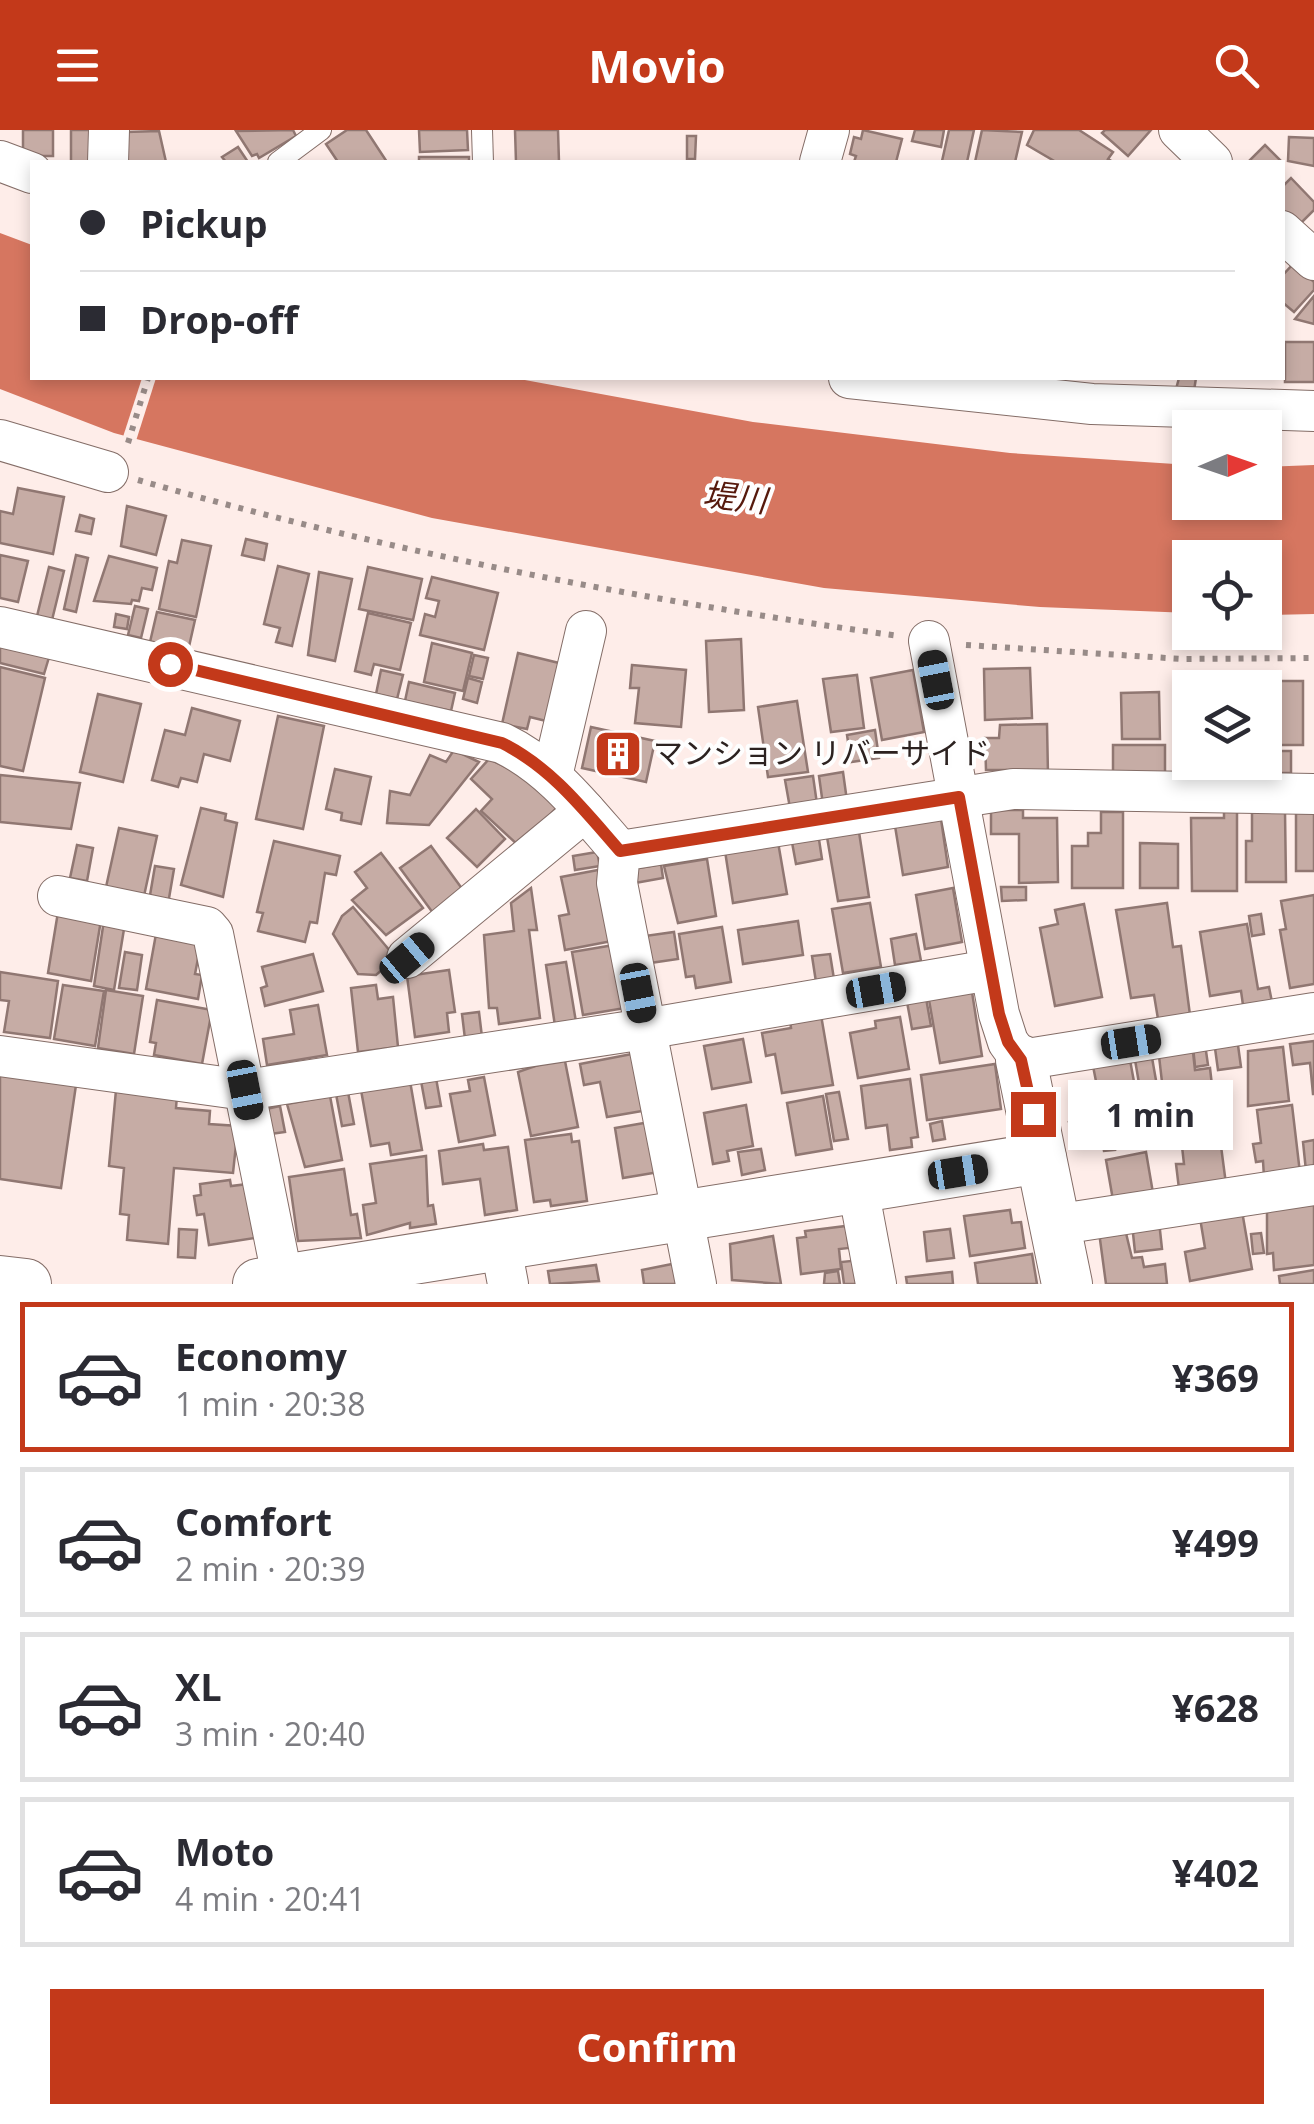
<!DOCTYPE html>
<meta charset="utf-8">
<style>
:root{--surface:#fff;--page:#f2f2f3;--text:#2b2b33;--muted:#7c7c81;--line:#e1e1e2;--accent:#c3391a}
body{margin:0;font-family:"Open Sans","Noto Sans JP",sans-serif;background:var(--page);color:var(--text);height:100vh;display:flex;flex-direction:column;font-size:38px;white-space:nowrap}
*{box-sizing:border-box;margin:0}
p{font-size:32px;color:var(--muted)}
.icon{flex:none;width:55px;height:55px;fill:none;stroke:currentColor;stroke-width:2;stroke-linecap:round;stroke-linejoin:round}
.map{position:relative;height:1154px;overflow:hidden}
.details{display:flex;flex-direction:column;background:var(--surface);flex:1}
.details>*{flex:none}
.hud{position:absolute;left:30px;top:30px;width:1255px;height:220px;border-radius:0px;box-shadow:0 5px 15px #0003;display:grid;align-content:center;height:220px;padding:0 50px;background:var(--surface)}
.needle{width:65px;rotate:88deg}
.fabs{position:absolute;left:1172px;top:280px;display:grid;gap:20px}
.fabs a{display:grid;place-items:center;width:110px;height:110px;border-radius:0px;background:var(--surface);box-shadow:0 5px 15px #0003;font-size:50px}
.end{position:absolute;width:45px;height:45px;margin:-22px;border:12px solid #c3391a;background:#fff;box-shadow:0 0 0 5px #fff}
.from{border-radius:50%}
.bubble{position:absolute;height:70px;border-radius:0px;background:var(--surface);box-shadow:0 5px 15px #0003;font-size:32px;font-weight:700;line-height:70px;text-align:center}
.car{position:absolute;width:30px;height:60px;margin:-30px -15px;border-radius:12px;box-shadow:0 0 8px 2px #0007;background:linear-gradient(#222 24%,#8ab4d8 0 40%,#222 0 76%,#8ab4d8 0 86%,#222 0)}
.hud b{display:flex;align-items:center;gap:35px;height:95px;font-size:38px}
.hud b+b{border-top:2px solid var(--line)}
.hud i{width:25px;height:25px;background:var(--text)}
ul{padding:18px 0 0;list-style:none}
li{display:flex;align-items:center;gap:30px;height:150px;margin:0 20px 15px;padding:0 30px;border:5px solid var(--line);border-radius:0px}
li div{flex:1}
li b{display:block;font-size:38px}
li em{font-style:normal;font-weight:700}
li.active{border-color:var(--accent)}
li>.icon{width:90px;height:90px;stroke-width:1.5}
.action{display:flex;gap:20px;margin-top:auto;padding:20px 50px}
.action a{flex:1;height:115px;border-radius:0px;background:var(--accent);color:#fff;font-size:40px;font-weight:700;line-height:115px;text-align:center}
header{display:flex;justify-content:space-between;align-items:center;height:130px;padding:0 50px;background:var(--accent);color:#fff;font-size:45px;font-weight:700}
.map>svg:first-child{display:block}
.water{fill:#d67660}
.pier{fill:#feede9}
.building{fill:#c6aca5;stroke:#907772;stroke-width:2.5}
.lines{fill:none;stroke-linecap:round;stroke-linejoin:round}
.service-casing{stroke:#846d67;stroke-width:22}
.minor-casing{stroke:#846d67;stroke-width:42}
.tertiary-casing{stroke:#846d67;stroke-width:52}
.path{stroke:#988b88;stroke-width:6;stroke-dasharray:5 8;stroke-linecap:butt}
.service{stroke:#fff;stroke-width:20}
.minor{stroke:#fff;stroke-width:40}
.tertiary{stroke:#fff;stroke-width:50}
.route{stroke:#c3391a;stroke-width:12}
.labels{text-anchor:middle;stroke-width:8;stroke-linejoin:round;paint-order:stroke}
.poi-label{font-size:30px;fill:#2c2220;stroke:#fefefe;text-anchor:start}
.water-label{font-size:32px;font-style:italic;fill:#56190c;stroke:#fefefe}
</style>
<header><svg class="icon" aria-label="menu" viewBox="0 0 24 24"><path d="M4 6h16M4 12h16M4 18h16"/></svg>Movio<svg class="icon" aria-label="search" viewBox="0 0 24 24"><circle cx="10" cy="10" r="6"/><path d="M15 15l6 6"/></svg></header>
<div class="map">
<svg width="1314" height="1154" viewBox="0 0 1314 1154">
<rect width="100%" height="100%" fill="#feede9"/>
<path class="water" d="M0 103 32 115V248H514L753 292 1010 323 1190 335V372H1265V337L1314 335V484L1265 485V428H1190V483L1040 477 824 458 432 388 114 303 0 259Z"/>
<path class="pier" d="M142 248H156L135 314 122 310Z"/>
<g class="building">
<rect x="23" y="0" width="30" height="26"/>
<rect x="71" y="0" width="25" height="32"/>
<path d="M293 0 296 6 259 28 257 24 252 26 236 1Z"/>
<path d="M347 0H366L387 32H338L326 14Z"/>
<path d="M419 0H467L468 20 420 22Z"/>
<path d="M515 0H558L559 32H516Z"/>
<path d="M863 0 902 9 896 32H854L856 26 850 24 854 7 861 9Z"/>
<path d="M915 0H944L941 17 912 11Z"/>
<path d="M949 0H974L967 32 942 31Z"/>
<path d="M982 0 1022 2 1015 32H975Z"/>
<path d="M1034 0H1079L1113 22 1108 29 1113 32H1056L1027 15Z"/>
<path d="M1105 0H1151L1128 26 1102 3Z"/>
<path d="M159 1 166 32H128L126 2Z"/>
<path d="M687 6H696L695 29H687Z"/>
<path d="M1289 7 1314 8V36L1288 31Z"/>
<path d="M1265 15 1282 32H1248Z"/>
<path d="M238 17 248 32H226L222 27Z"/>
<rect x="419" y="27" width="50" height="5"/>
<path d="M1291 48 1314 72V80L1296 98 1282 85V57Z"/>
<path d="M1294 133 1314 152V160L1294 182 1282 172V146Z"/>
<path d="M1314 166V194L1295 189Z"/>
<rect x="1285" y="212" width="29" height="40"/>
<path d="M1179 248H1196L1193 267 1175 263Z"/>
<path d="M18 358 64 367 53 424 0 413V381L13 384Z"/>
<path d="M127 376 166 386 156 425 121 416Z"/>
<path d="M80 385 94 389 91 404 76 401Z"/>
<path d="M246 409 267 414 264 430 242 425Z"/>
<path d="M182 410 211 416 196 487 159 479 169 431 177 433Z"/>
<path d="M0 425 28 431 18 472 0 468Z"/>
<path d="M76 425 88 428 76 482 64 479Z"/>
<path d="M109 426 157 438 152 460 142 458 139 471 132 470 131 474 94 471Z"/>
<path d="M278 436 309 444 292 516 276 512 280 498 264 494Z"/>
<path d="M49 437 64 441 52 490 37 486Z"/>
<path d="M368 437 422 449 413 490 359 479Z"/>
<path d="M319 442 352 449 335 531 308 525Z"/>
<path d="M432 447 498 463 484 520 420 505 425 484 435 487 439 471 426 468Z"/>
<path d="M135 476 148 479 141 508 128 505Z"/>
<path d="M157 482 195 490 188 521 150 512Z"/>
<path d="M368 483 411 493 400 540 374 534 371 545 355 541Z"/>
<path d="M116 484 129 487 127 499 114 497Z"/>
<path d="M741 509 744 580 709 582 706 511Z"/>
<path d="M0 512 50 524 44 544 0 533Z"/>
<path d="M432 513 472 523 463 561 424 552Z"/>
<path d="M518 523 559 533 546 591 530 587 527 599 502 594Z"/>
<path d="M474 525 488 528 483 549 469 546Z"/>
<path d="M632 535 686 540 681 597 635 593 639 558H630Z"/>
<path d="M0 537 45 548 23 641 0 636Z"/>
<path d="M1030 538 1032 588 985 590 984 539Z"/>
<path d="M381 540 403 545 397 569 376 564Z"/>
<path d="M913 540 924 602 882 610 871 548Z"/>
<path d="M857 545 864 598 831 602 823 549Z"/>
<path d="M468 548 482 552 477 573 463 569Z"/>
<path d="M1270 551H1303V615H1271Z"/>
<path d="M409 552 455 563 451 581 405 571Z"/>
<path d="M1217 553V558H1190V630H1174V554Z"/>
<path d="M1159 562 1160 609H1122L1121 563Z"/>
<path d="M98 564 141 574 123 652 80 642Z"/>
<path d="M797 571 808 642 768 647 758 577Z"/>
<path d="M192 578 240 591 230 631 204 624 197 652 181 648 178 657 152 650 165 600 185 605Z"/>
<path d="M278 586 324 596 303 699 256 689Z"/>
<path d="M1047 594 1048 645H1006V640H986L985 608H999L1000 595Z"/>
<path d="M591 597 655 611 646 652 582 638Z"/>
<path d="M875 600 879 628 851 632 847 605Z"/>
<rect x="1113" y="615" width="52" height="28"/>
<path d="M454 620 479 632 429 695 387 693 390 661 410 665 430 625 446 632Z"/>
<rect x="1272" y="621" width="19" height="22"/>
<path d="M489 629 533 650 560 674 520 717 481 681 492 669 471 649Z"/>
<path d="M335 639 371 647 361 694 341 690 342 683 326 679Z"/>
<path d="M843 642 847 671 823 675 819 646Z"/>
<path d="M0 645 80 653 71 699 0 692Z"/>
<path d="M813 646 817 674 790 678 785 650Z"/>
<path d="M201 678 226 684 225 690 237 693 223 767 181 755Z"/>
<path d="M476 679 505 709 477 737 447 708Z"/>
<path d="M991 680H1023V688H1057L1058 752 1019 753V704H991Z"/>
<path d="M1224 680H1237V761H1192L1191 688H1224Z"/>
<rect x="1296" y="680" width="18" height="61"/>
<path d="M1101 682H1123V758H1072V716H1088V703H1101Z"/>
<path d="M1252 682H1285L1286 752H1246V711H1252Z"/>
<path d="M941 689 948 737 903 745 895 696Z"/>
<path d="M119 698 157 706 144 766 106 757Z"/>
<path d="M859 702 869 767 838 771 827 707Z"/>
<path d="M818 703 822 729 796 734 791 707Z"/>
<path d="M274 711 340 726 336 745 325 743 317 793 310 792 305 812 258 801 263 783 257 782Z"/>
<path d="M778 712 787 764 733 773 725 721Z"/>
<path d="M1140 713 1178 714V758H1140Z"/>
<path d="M77 715 93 718 87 751 70 748Z"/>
<path d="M431 716 463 760 433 783 400 738Z"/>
<path d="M597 722 600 736 575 740 573 726Z"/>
<path d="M381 723 423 778 386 805 352 770 367 758 355 742Z"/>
<path d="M707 729 716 786 678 793 664 736Z"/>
<path d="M661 734 663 748 635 753 633 739Z"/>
<path d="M155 736 174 739 168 774 149 771Z"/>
<path d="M598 740 612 811 565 820 559 786 569 784 561 747Z"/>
<path d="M1001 757H1026V770L1002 771Z"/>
<path d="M531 758 537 800H529L540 888 499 894 497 878H489L484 805 514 801 511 773Z"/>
<path d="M953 758 962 812 925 819 916 765Z"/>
<path d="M1314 765V854L1290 858 1280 800 1286 799 1281 771Z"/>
<path d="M870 773 881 837 843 843 832 779Z"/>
<path d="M1167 773 1173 817 1181 816 1190 885 1158 889 1154 865 1131 868 1116 780Z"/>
<path d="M1084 774 1102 867 1055 876 1040 798 1058 794 1055 780Z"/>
<path d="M353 777 396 828 376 845 358 844 333 804 342 786Z"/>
<path d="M58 782 101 790 91 851 48 843Z"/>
<path d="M1261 784 1264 804 1252 806 1249 786Z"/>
<path d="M104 790 125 793 114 860 94 856Z"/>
<path d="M798 791 803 825 743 834 738 800Z"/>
<path d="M1247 794 1258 859 1269 857 1273 877 1244 882 1241 861 1210 866 1200 802Z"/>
<path d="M722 797 731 852 696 858 694 846 686 847 679 804Z"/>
<path d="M674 802 678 829 650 833 645 806Z"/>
<path d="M156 804 201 813 195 844 202 845 198 869 146 859Z"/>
<path d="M916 804 921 831 895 835 891 809Z"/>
<path d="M614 815 625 878 583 885 572 822Z"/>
<path d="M125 822 142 825 137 860 119 858Z"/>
<path d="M313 824 323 861 265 876 261 858 267 856 262 837Z"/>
<path d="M830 824 834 849 816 852 812 826Z"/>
<path d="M566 832 576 892 555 896 546 835Z"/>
<path d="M449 840 455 882 447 883 449 902 415 907 407 846Z"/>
<path d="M0 842 58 851 50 908 4 902 9 871 0 870Z"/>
<path d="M63 855 104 861 95 916 54 909Z"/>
<path d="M376 855 378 869 393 867 398 917 358 922 351 858Z"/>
<path d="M106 860 143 866 134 924 98 918Z"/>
<path d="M972 862 982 926 940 933 929 870Z"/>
<path d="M926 868 931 896 912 899 907 872Z"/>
<path d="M157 870 212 880 202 934 154 925 156 913 150 912Z"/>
<path d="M318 875 327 925 267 935 263 909 294 904 290 880Z"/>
<path d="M479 882 482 907 465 909 462 884Z"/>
<path d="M821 885 833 955 782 963 775 924 766 926 762 903 791 898 790 890Z"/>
<path d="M900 887 909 939 858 948 850 903 876 898 875 891Z"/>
<path d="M1237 908 1241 937 1218 940 1214 911Z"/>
<path d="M743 909 751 952 712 959 704 916Z"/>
<path d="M1314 911V964H1313L1310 933 1293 935 1290 914Z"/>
<path d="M1205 914 1208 935 1195 937 1193 916Z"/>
<path d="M1283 917 1289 971 1248 976V921Z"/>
<path d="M1151 922 1157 956 1140 959 1134 924Z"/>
<path d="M1193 922 1195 940 1210 938 1215 982 1166 987 1159 926Z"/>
<path d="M637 923 648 980 607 987 600 952 584 955 580 934Z"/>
<path d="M564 926 578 997 531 1006 518 942Z"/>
<path d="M1130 930 1141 990 1105 997 1093 936Z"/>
<path d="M995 934 1001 979 927 990 921 945Z"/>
<path d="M0 944 76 955 61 1058 0 1049Z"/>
<path d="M484 947 495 1005 459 1012 450 964 470 961 468 950Z"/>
<path d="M436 948 441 976 426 978 421 951Z"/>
<path d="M910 949 918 1007 911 1008 912 1017 890 1020 887 995 866 998 861 956Z"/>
<path d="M410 951 422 1020 391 1025 389 1013 371 1016 361 960Z"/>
<path d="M116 960 177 965 176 978 210 981 209 994 238 996 233 1043 174 1038 168 1114 127 1110 129 1085 120 1084 124 1038 109 1036Z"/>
<path d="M348 962 354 994 342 996 336 964Z"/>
<path d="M839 962 848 1009 834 1011 826 964Z"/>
<path d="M330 966 342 1030 305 1037 287 974Z"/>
<path d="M823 966 832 1019 796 1025 787 973Z"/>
<path d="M746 975 753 1016 727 1021 729 1031 713 1034 704 983Z"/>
<path d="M1292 975 1300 1043 1264 1047 1263 1031 1256 1032 1253 1014 1261 1013 1257 980Z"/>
<path d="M280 976 285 1002 270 1004 266 979Z"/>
<path d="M1217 986 1226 1054 1179 1059 1176 1034H1184L1179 990Z"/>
<path d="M1096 987 1099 1001 1072 1005 1069 992Z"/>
<path d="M942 991 945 1009 933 1011 930 994Z"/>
<path d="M650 992 659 1042 623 1048 615 998Z"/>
<path d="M1112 1002 1115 1020 1104 1021 1101 1003Z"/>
<path d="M1099 1003 1101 1013 1079 1016 1077 1007Z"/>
<path d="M571 1004 572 1012 579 1011 587 1071 551 1076 550 1070 534 1072 525 1010Z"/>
<path d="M1314 1010V1040L1306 1041 1303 1012Z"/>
<path d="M483 1014 484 1020 508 1017 517 1080 485 1085 480 1049 443 1054 439 1021Z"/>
<path d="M761 1019 765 1040 742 1045 738 1022Z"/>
<path d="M1146 1022 1153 1063 1113 1070 1106 1030Z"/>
<path d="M426 1026 428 1076 433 1075 436 1094 410 1098V1093L367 1105 363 1075 376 1073 370 1034Z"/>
<path d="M344 1039 351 1085 357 1084 361 1108 298 1111 289 1047Z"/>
<path d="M230 1050 231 1056 248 1054 255 1108 209 1115 204 1084 197 1085 194 1066 201 1065 200 1054Z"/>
<path d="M1314 1071V1135L1274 1140 1273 1123 1267 1124V1076Z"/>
<path d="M1010 1080 1012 1093 1021 1092 1025 1118 970 1126 964 1086Z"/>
<path d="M1242 1081 1252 1139 1190 1151 1185 1122 1205 1118 1200 1088Z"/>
<path d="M1159 1091 1162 1119 1135 1122 1132 1094Z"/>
<path d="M846 1096 849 1118 839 1119 841 1139 801 1144 797 1108 806 1107 805 1101Z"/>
<path d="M179 1099 197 1100 195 1128 178 1127Z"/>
<path d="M950 1099 954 1128 927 1131 924 1102Z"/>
<path d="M1125 1099 1132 1128 1142 1127 1144 1137 1165 1134 1167 1154H1106L1099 1102Z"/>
<path d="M1261 1103 1264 1123 1253 1124 1251 1104Z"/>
<path d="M773 1106 781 1154 732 1150 730 1114Z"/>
<path d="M1032 1124 1037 1154H978L975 1133Z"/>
<path d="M860 1130 863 1154H844L841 1132Z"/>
<path d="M677 1133 681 1154H644L642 1140Z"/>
<path d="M596 1135 599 1151 550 1154 548 1141Z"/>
<path d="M1314 1140V1154H1280L1279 1146Z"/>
<path d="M838 1141 840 1154H824L825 1143Z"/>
<path d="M952 1142 953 1154H907L906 1147Z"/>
</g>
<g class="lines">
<g class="service-casing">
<g id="service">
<path d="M482 0 483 32"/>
<path d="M278 32 321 0"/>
</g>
</g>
<g class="minor-casing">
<g id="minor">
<path d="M1179 0 1212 32"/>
<path d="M0 31 32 43"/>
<path d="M108 32 109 0"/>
<path d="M820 32 829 0"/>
<path d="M1282 101 1314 130"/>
<path d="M849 248 1092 274 1314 281"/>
<path d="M0 310 108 342"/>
<path d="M0 497 502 613C552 637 584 680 620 721"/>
<path d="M929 511 999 884 1008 912 1021 930 1314 883"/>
<path d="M552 646 586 501"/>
<path d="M58 766 207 797 213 804 283 1151"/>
<path d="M407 828 585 681"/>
<path d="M0 926 245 960 645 899 990 840"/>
<path d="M858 1058 876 1154"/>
<path d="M1054 1095 1314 1055"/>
<path d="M501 1117 508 1154"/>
<path d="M696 1154 617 753 620 721 1013 659 1314 664"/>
</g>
</g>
<g class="tertiary-casing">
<g id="tertiary">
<path d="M1021 930 1067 1154"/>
<path d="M0 1151 26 1154"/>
<path d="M258 1154 1041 1028"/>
</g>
</g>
<g class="path">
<path d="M128 313 148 248"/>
<path d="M138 350C388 422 641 470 899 506"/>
<path d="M966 515 1182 529 1314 528"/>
</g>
<use href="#service" class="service"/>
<use href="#minor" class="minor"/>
<use href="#tertiary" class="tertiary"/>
</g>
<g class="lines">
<path class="route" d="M170 534 502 613C552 638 584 680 620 721L959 667 999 884 1008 912 1021 930 1033 984"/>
</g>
<defs>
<g id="building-square" transform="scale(2.5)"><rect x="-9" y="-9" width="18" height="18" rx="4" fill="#c3391a" stroke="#fefefe"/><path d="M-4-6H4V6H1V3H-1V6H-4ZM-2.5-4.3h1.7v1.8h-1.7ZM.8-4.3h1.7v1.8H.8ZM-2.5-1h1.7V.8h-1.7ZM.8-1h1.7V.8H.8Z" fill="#fff"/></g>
</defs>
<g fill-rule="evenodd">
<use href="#building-square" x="618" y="624"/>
</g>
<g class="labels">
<g class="poi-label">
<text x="653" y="634">マンション リバーサイド</text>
</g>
<g class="water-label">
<text transform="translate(735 368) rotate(6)" y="11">堤川</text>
</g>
</g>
</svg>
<div class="fabs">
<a><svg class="needle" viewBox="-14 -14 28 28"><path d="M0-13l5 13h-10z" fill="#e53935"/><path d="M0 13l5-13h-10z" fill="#7c7c81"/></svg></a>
<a><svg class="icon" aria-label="locate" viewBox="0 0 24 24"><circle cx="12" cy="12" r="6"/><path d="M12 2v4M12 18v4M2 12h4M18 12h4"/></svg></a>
<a><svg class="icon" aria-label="layers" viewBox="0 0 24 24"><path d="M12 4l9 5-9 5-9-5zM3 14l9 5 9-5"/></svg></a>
</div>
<i class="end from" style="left:170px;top:534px"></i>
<i class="end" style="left:1033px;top:984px"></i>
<div class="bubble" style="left:1068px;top:950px;width:165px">1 min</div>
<i class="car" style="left:936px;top:550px;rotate:349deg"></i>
<i class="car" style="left:407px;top:828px;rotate:50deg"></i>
<i class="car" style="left:876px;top:860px;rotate:80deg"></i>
<i class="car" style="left:638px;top:863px;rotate:169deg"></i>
<i class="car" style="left:1131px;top:912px;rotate:81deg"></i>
<i class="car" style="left:245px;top:960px;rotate:169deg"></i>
<i class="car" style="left:958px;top:1042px;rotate:81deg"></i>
<div class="hud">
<b><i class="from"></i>Pickup</b>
<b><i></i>Drop-off</b>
</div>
</div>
<section class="details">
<ul>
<li class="active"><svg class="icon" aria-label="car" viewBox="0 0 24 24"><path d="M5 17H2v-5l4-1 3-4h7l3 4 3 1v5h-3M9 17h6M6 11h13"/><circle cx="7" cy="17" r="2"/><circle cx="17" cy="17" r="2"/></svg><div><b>Economy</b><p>1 min · 20:38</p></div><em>¥369</em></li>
<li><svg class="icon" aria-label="car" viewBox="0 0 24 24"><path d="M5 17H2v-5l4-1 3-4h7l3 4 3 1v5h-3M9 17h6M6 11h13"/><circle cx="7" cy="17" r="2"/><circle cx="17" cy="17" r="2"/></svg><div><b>Comfort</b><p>2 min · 20:39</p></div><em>¥499</em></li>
<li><svg class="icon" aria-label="car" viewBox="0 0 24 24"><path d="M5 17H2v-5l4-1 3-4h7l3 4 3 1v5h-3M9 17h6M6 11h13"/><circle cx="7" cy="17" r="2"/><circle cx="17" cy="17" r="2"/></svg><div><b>XL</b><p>3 min · 20:40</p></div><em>¥628</em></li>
<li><svg class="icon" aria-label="car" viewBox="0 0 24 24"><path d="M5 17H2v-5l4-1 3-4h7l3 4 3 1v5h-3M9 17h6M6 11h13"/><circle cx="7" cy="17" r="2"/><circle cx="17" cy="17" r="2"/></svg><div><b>Moto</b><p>4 min · 20:41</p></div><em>¥402</em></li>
</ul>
<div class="action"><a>Confirm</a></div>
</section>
